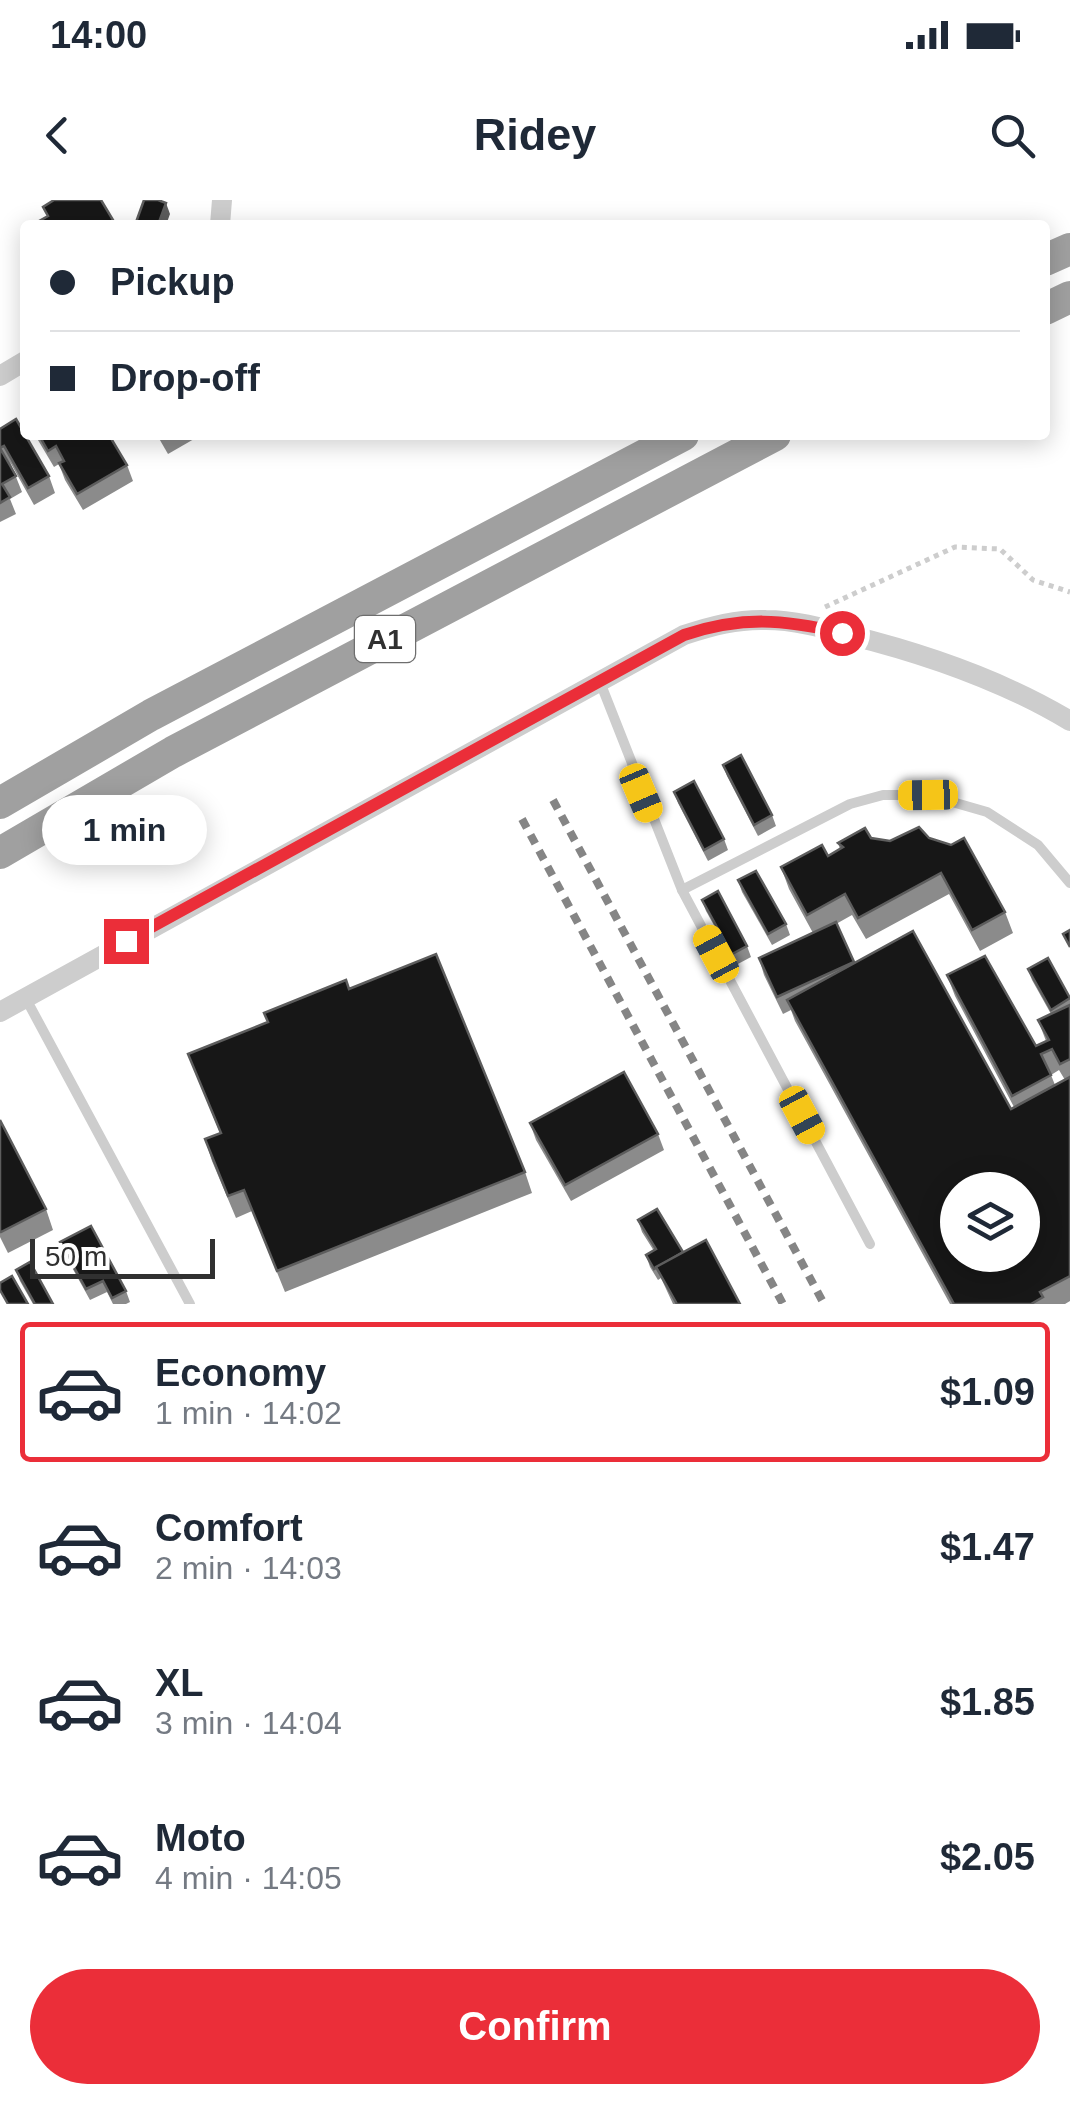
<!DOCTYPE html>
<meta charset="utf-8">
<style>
:root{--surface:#fff;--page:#f6f6f7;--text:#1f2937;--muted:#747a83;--line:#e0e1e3;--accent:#eb2e39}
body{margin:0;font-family:Helvetica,sans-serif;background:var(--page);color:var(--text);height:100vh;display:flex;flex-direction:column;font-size:38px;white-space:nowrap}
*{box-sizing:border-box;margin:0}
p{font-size:32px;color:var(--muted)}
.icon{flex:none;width:55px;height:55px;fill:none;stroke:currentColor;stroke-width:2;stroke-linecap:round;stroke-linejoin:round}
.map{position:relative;height:1104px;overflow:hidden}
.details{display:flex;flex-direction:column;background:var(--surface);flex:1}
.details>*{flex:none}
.hud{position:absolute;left:20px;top:20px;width:1030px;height:220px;border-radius:10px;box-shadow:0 5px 25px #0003;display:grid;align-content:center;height:220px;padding:0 30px;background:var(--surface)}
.tools{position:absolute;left:940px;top:972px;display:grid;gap:20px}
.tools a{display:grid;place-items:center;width:100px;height:100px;border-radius:50%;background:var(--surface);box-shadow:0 5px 25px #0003;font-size:50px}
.scale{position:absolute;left:30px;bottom:25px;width:185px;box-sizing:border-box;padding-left:10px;border:5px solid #303030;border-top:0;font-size:28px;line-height:35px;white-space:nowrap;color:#303030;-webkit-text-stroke:8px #fff;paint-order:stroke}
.end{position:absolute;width:45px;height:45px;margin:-22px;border:12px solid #eb2e39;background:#fff;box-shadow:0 0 0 5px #fff}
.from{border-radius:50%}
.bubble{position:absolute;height:70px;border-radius:35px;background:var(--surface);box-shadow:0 5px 25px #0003;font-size:32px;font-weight:600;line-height:70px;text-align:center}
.car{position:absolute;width:30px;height:60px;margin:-30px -15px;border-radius:12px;box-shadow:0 0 8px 2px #0007;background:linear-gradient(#f5c518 24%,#345 0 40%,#f5c518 0 76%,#345 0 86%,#f5c518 0)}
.hud b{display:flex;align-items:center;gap:35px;height:95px;font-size:38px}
.hud b+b{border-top:2px solid var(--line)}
.hud i{width:25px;height:25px;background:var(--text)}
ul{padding:18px 0 0;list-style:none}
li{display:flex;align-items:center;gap:30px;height:140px;margin:0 20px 15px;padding:0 10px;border:5px solid transparent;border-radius:10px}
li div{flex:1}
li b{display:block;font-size:38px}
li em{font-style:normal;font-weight:600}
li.current{border-color:var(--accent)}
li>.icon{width:90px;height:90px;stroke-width:1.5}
.primary-button{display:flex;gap:20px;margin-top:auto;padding:20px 30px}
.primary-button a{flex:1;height:115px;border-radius:60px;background:var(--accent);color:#fff;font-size:40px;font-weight:600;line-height:115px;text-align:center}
.status{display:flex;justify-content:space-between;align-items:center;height:70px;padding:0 50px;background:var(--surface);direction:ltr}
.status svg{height:28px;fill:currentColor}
header{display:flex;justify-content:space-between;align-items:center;height:130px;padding:0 30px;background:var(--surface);font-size:45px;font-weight:600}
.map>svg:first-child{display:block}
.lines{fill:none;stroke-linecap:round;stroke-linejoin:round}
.path{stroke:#cdcdcd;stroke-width:5;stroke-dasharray:5 5;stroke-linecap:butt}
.service{stroke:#cdcdcd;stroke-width:10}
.minor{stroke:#cdcdcd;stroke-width:20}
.trunk{stroke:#a0a0a0;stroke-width:32}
.rail{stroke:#858585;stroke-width:8;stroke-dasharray:10 8;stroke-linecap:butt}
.wall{fill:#8b8b8b;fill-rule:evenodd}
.shaded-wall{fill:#5d5d5d}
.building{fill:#171717;stroke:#5d5d5d;stroke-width:2.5;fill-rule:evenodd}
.route{stroke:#eb2e39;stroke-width:12}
.labels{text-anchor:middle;stroke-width:10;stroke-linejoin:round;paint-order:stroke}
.shield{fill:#fff;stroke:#6e6e6e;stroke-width:2.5}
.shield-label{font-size:28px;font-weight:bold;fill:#303030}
</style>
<div class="status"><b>14:00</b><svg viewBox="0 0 49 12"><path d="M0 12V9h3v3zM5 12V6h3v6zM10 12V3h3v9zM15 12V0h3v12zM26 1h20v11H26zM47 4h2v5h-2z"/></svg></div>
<header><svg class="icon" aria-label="back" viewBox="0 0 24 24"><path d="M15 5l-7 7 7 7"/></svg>Ridey<svg class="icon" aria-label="search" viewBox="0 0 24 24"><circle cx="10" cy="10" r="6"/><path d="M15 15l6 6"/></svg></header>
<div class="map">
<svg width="1070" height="1104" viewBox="0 0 1070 1104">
<rect width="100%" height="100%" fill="#fff"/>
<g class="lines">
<path class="path" d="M825 407 955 347 1000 349 1033 380 1070 392"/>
<g class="service">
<path d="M600 482 682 690 870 1044"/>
<path d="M682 690 850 604 883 595H928L987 612 1038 645 1070 683"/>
<path d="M25 797 190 1104"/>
</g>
<g class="minor">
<path d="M220 25 222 0"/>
<path d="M0 176 25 161"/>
<path d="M0 812 684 435C712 426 737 419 766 420 794 420 823 428 849 435 926 454 1002 480 1070 521"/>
</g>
<g class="trunk">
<path d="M1045 60 1070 49"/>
<path d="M1045 109 1070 97"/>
<path d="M0 603 151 515 683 235"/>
<path d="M0 653 173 552 775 235"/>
</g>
<g class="rail">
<path d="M553 600 824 1104"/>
<path d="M522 619 783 1104"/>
</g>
</g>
<g class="wall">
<path d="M0 229 49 276 55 293 34 305 10 262 22 292 10 299 16 314 0 322Z"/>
<path d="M35 235H109L127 265 133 281 83 310 65 280 59 264 54 267Z"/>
<path d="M157 235H201L168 254Z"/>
<path d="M723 565 772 615 776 626 758 636 727 576Z"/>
<path d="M674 592 724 639 728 650 708 661 678 603Z"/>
<path d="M871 638 890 641 929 638 1005 712 1013 733 980 751 949 694 866 739 852 715 836 724 855 763 1011 909 1014 907 955 796 947 775 1036 846 1046 841 1038 820 1051 814 1032 780 1028 769 1070 798V1101L1065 1104H950L795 821 791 810 783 814 764 775 759 758 813 733 789 689 781 667 828 656 840 649 838 643ZM1059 870 1065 880 1055 885 1051 875Z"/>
<path d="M738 680 786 724 790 735 772 745 742 692Z"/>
<path d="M702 700 747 746 751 757 736 765 706 711Z"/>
<path d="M349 789 525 972 532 993 285 1092 252 1011 236 1018 212 961 205 939 220 933 188 854Z"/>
<path d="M0 920 46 1009 53 1030 8 1053 0 1037Z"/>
<path d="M530 923 658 934 664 950 571 1001 536 940Z"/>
<path d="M638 1020 683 1052 740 1104H673L661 1078 658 1080 650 1067 646 1055 654 1051 642 1032Z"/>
<path d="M60 1042 126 1091 130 1102 126 1104H113L107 1092 90 1100 64 1053Z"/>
<path d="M16 1070 53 1104H33L20 1081Z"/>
</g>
<path class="shaded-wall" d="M166 3 170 14 166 25H158Z"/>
<g class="building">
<path d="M54 0H101L116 25H32L48 16 43 7Z"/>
<path d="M144 0H158L166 3 158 25H135Z"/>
<path d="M16 219 49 276 28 288 4 246 0 248 16 276 2 284 10 297 0 303V229Z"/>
<path d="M39 235H109L127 265 77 294 59 263 64 261 56 246 48 251Z"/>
<path d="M741 555 772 615 754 625 723 565Z"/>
<path d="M694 581 724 639 704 650 674 592Z"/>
<path d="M919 627 929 638 951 645 964 638 1005 712 972 730 941 673 858 718 845 694 807 715 781 667 822 645 828 656 843 647 838 643 865 628 871 638 890 641Z"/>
<path d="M756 671 786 724 768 734 738 680Z"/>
<path d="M718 691 747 746 732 754 702 700Z"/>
<path d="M836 722 854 762 777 797 759 758Z"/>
<path d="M1070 730V747L1063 734Z"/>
<path d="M913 731 1011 909 1070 877V1076L1040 1092 1043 1097 1031 1104H954L787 800ZM958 990H1022V1055H958Z"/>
<path d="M436 754 525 972 277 1071 244 990 228 996 205 939 221 933 188 854 268 822 264 813 346 780 349 789Z"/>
<path d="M985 756 1036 846 1049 840 1038 820 1070 805V859L1060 864 1052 849 1041 854 1051 875 1012 896 947 775Z"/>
<path d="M1048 758 1070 798 1051 810 1028 769Z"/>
<path d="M624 872 658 934 565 985 530 923Z"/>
<path d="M0 920 46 1009 1 1032 0 1031Z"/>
<path d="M657 1009 683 1052 654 1069 646 1055 656 1049 638 1020Z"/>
<path d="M91 1026 126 1091 112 1098 103 1081 86 1089 60 1042Z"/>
<path d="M706 1040 740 1104H677L656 1067Z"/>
<path d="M30 1062 53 1104H35L16 1070Z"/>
<path d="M12 1076 28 1104H8L0 1090V1083Z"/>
</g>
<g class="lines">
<path class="route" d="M126 741 684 435C742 416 783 419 842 433"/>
</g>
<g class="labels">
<rect class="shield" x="355" y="416" width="60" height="46" rx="8"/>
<g class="shield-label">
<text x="385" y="449">A1</text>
</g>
</g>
</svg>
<div class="tools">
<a><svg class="icon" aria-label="layers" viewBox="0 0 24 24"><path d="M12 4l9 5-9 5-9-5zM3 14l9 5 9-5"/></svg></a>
</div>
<div class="scale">50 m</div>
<i class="end from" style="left:842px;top:433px"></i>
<i class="end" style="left:126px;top:741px"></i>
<div class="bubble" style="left:42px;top:595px;width:165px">1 min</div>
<i class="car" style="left:641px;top:593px;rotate:157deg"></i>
<i class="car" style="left:928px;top:595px;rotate:269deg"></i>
<i class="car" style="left:716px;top:754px;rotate:332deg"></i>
<i class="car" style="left:802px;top:915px;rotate:152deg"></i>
<div class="hud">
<b><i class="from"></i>Pickup</b>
<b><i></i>Drop-off</b>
</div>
</div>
<section class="details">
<ul>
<li class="current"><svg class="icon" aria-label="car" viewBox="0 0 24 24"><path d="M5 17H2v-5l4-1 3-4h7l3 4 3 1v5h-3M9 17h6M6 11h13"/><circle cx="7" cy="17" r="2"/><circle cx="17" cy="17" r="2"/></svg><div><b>Economy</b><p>1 min · 14:02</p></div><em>$1.09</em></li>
<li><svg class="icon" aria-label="car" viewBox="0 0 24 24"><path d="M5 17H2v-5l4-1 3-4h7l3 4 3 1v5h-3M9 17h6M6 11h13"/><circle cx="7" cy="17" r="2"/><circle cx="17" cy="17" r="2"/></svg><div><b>Comfort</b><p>2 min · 14:03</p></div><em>$1.47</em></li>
<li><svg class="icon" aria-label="car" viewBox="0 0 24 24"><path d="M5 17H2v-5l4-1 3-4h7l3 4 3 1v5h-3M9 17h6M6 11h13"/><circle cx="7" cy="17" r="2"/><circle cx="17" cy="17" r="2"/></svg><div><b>XL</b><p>3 min · 14:04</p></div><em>$1.85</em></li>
<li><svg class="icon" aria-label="car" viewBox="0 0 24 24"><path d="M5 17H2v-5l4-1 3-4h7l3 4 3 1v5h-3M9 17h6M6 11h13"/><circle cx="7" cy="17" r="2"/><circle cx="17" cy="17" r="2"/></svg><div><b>Moto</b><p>4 min · 14:05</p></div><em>$2.05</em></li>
</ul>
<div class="primary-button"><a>Confirm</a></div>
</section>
